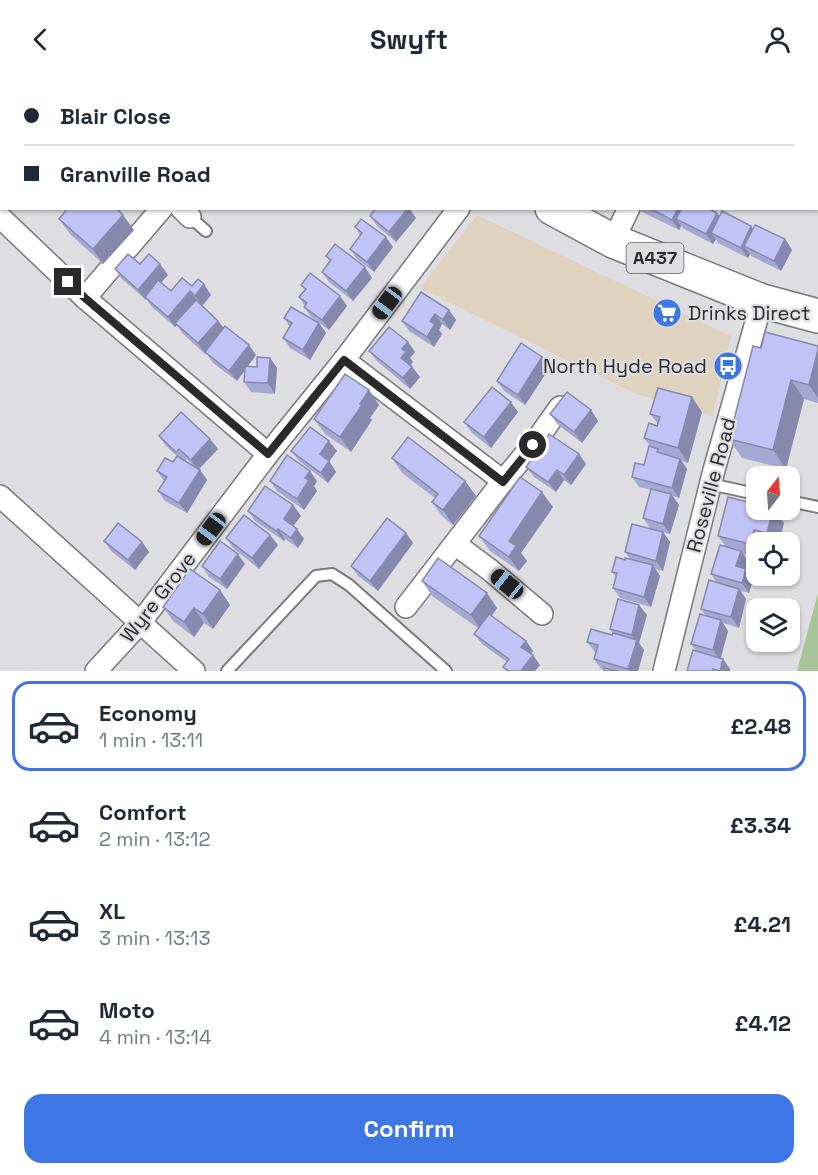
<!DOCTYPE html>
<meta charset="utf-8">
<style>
:root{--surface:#fff;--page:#f2f2f3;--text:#1f2937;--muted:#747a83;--line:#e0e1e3;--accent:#3e76e5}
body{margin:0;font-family:"Space Grotesk",sans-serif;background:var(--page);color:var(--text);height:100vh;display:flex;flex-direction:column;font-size:22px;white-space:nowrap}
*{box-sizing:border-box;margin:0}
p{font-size:20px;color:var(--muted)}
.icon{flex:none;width:33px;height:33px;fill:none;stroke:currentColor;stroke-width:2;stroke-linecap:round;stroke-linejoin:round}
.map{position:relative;height:593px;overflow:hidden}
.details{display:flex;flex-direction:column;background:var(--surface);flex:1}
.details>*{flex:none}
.banner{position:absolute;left:0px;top:0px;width:819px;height:132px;box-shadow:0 2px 4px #0004;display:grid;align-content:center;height:132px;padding:0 24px;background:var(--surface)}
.needle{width:39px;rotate:17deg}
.controls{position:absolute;left:746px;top:388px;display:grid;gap:12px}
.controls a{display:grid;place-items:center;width:54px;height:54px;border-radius:12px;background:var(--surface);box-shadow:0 2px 4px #0004;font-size:30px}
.end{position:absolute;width:27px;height:27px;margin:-14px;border:8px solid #2a2a2b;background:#fff;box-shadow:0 0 0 3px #fff}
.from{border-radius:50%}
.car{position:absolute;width:18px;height:36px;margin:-18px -9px;border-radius:8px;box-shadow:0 0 4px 2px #0007;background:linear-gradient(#222 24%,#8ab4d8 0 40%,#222 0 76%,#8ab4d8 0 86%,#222 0)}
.banner b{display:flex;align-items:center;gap:21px;height:57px;font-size:22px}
.banner b+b{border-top:2px solid var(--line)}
.banner i{width:15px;height:15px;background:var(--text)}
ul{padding:10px 0 0;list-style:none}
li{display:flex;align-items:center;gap:18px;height:90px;margin:0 12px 9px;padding:0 12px;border:3px solid transparent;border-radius:18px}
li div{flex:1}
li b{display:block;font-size:22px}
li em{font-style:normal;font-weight:700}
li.on{border-color:var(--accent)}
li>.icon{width:54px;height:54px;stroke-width:1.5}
.action{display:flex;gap:12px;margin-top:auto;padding:12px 24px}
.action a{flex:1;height:69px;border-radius:18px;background:var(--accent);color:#fff;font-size:24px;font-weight:700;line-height:69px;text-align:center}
header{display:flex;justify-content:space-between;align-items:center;height:78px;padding:0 24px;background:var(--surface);font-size:27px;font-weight:700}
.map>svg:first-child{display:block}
.commercial{fill:#dfd3bf}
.green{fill:#a7c498}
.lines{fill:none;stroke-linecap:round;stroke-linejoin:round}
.lane-casing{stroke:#78797c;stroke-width:14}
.street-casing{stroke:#78797c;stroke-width:24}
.primary-casing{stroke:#78797c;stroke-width:36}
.lane{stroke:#fff;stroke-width:10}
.street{stroke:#fff;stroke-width:21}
.primary{stroke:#fff;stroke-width:33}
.wall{fill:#a6a8d4;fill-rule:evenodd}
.shaded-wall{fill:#8788ad}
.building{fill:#c1c3f7;stroke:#8788ad;stroke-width:1.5}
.route{stroke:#2a2a2b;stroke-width:8}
.labels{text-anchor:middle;stroke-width:4.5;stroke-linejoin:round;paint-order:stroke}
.shield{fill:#dedee2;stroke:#606062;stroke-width:1.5}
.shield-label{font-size:18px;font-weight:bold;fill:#2a2a2b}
.poi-label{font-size:20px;fill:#2a2a2b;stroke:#dedee2;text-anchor:start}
.street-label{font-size:20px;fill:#2a2a2b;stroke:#dedee2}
</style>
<header><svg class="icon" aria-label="back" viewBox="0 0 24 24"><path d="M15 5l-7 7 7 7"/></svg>Swyft<svg class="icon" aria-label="person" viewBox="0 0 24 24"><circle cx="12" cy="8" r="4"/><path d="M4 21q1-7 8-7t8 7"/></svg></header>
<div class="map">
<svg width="818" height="593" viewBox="0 0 818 593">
<rect width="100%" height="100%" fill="#dedee2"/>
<path class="commercial" d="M477 137 731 258 713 338 636 316 420 210Z"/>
<path class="green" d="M818 515V593H797Z"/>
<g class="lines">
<g class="lane-casing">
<g id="lane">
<path d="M190 139 206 153"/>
<path d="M710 406 756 416"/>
<path d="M789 423 818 429"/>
<path d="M227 593 316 498 332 496 349 507 446 593"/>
</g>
</g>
<g class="street-casing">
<g id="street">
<path d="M692 2 693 0"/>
<path d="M181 130 190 139"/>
<path d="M0 139 85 220 268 376"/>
<path d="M613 163 629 130"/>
<path d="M85 220 162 130"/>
<path d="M344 282 503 403"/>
<path d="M0 418 194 593"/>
<path d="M455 466 490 492 542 536"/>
<path d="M406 529 503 403 533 367 560 329"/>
<path d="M96 593 140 545 268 376 344 282 459 130"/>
<path d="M664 593 714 392 762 223"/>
</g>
</g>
<g class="primary-casing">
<g id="primary">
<path d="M344 0 346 2"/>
<path d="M552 130 613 163 762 223 818 238"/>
</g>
</g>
<use href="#lane" class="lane"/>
<use href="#street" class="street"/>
<use href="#primary" class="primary"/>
</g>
<g class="wall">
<path d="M402 0H456L458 2H404Z"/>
<path d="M640 130H708L719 138 751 148 753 151 785 161 792 172 781 193 751 178 750 176 748 180 718 165 716 161 713 166 684 151 681 148 679 152 642 134Z"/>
<path d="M370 138 416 140 396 164 377 148Z"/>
<path d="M59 141 134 152 103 186 70 156Z"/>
<path d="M355 149 393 169 374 194 357 181 350 171 360 157Z"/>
<path d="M326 178 372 200 353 223 329 204 322 194 330 183Z"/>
<path d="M140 186 168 197 161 204 171 213 192 208 211 217 202 228 218 243 224 250 249 267 256 277 248 288 257 289 270 280 277 290 275 316 251 314 244 304 245 292 237 303 213 285 206 275 205 276 182 255 177 247 175 249 152 229 146 221V222L122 201 115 191Z"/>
<path d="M301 207 347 228 329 252 311 239 304 229 305 228 299 219 305 212Z"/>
<path d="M449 232 456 242 450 252 442 246 439 252 442 256 434 269 409 253 402 243Z"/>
<path d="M284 240 319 245 326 255 310 282 290 270 283 260 290 249Z"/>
<path d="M818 268V325L804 321 786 391 742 380 729 361 761 270Z"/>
<path d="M369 273 415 274 410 280 413 284 411 287 420 299 410 311 377 283Z"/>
<path d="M542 279 550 289 525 327 504 313 497 303Z"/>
<path d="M369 312 379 327 370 340 372 342 351 374 325 356 314 341Z"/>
<path d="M591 332 598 343 582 365 557 346 550 336Z"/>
<path d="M518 334 491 370 472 355 464 344Z"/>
<path d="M702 334 688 385 682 383 687 391 679 420 673 418 679 427 670 456 663 454 670 464 663 493 655 491 660 498 651 529 620 520 613 510 616 499 612 494 625 482 630 481 625 474 650 450 643 440 651 412 639 409 632 399 644 387 650 368 644 360 657 348 658 346 650 336Z"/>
<path d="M159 358 210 361 218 371 199 391 207 402 187 435 165 423 158 413 164 403 157 393 173 384 177 378 166 368ZM187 381 195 389 185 383Z"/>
<path d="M291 373H337L329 383 336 394 328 405 299 383Z"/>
<path d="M579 376 586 386 571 407 564 402 556 414 534 399 526 389Z"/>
<path d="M392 380 465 403 476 418 453 447 442 438 432 424 435 420 402 395Z"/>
<path d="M270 403H317L314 408 317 413 304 432 277 413Z"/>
<path d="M293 427 301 438 293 448 304 461 298 470 285 461 284 463 255 443 248 433Z"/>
<path d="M553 429 521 475 527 483 519 493 490 473 479 458Z"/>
<path d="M784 445 779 465H756V479L743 476 748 483 746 491 753 501 749 515 741 513 746 521 739 550 723 545 728 553 721 580 730 591V593H687L696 573 691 566 706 538 701 531 717 505 711 496 726 469 718 458Z"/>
<path d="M406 455 413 465 378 513 358 498 351 488Z"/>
<path d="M226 460 278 467 259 491 233 470Z"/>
<path d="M104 463 142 464 149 474 135 492 111 473Z"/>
<path d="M245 486 227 511 209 499 202 488Z"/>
<path d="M422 503 497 530 492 538 526 563 533 573 531 575 540 587 535 593H506L503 589 507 584 482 566 474 556 478 550 432 518Z"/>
<path d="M220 512 230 527 213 551 204 545 194 559 173 543 163 529Z"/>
<path d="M647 537 639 565 644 572 638 593H604V592L601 591 594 581 596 575 595 574 587 564 612 557 613 555 610 551Z"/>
</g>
<g class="shaded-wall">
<path d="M632 0H645L644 2H631Z"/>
<path d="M408 130H409L416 140 396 164 389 154Z"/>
<path d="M678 130H690L676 141 681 148 679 152 672 142Z"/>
<path d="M717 135 724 145 711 155 716 161 713 166 706 156Z"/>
<path d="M123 137 134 152 103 186 93 171Z"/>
<path d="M751 148 759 158 744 168 750 176 748 180 741 170Z"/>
<path d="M386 159 393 169 374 194 367 184Z"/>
<path d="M785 161 792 172 781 193 774 183Z"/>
<path d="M160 186 168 197 147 221 145 219 146 221V222L138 212Z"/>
<path d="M365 189 372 200 353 223 346 213Z"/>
<path d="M204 206 211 217 202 228 195 218Z"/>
<path d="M190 213 197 223 175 245 177 247 175 249 168 239Z"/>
<path d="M340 218 347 228 329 252 322 242Z"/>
<path d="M449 232 456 242 450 252 443 242Z"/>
<path d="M435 236 442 246 439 252 442 256 434 269 427 259 430 243Z"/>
<path d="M218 243 226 253 205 276 198 265Z"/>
<path d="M319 245 326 255 310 282 303 272Z"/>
<path d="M408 264 415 274 410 280 413 284 408 290 401 280 402 271Z"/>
<path d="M249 267 256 277 237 303 229 293Z"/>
<path d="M818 272V320L809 307Z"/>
<path d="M542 279 550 289 525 327 518 317Z"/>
<path d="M270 280 277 290 275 316 268 305Z"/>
<path d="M412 289 420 299 410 311 403 300Z"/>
<path d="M791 302 804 321 786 391 773 372Z"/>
<path d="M369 312 379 327 370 340 372 342 351 374 340 359 360 326Z"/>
<path d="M692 319 702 334 688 385 678 370Z"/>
<path d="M511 324 518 334 491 370 484 359Z"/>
<path d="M591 332 598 343 582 365 574 354Z"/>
<path d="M210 361 218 371 198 392 191 382Z"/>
<path d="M329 363 337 373 327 386 320 376Z"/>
<path d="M579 376 586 386 571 407 564 397Z"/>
<path d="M680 381 687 391 679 420 672 410Z"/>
<path d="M329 383 336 394 328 405 321 395Z"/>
<path d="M200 392 207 402 187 435 179 425Z"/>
<path d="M557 392 564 402 556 414 548 404Z"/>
<path d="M310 393 317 403 314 408 317 413 304 432 297 421 305 400Z"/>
<path d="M465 403 476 418 453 447 443 432Z"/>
<path d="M542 414 553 429 521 475 527 483 519 493 509 479V463Z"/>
<path d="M671 416 679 427 670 456 663 446Z"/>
<path d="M293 427 301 438 291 451 284 441Z"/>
<path d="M773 432H775L784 445 779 465H774L767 455Z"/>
<path d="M278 451 285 461 284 463 276 453Z"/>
<path d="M297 451 304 461 298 470 291 460Z"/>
<path d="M754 452 764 465H756V474L750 466Z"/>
<path d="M663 454 670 464 663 493 656 483Z"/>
<path d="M406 455 413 465 378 513 370 503Z"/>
<path d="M270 457 278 467 259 491 252 480Z"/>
<path d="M142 464 149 474 135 492 128 482Z"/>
<path d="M741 473 748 483 744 498 736 488Z"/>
<path d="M238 476 245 486 227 511 220 501Z"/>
<path d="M653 487 660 498 651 529 644 519Z"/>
<path d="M746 491 753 501 749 515 742 505Z"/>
<path d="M739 511 746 521 739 550 731 539Z"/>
<path d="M220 512 230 527 213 551 203 536Z"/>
<path d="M487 515 497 530 481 552 471 537Z"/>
<path d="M639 527 647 537 639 565 644 572 638 593H629L628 591 636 564 632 557Z"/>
<path d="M194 530 204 545 194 559 184 544Z"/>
<path d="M721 542 728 553 720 582 713 572Z"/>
<path d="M526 563 533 573 529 579 521 569Z"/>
<path d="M533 577 540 587 535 593H521Z"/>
<path d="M723 581 730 591V593H720Z"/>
</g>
<g class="building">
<path d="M411 0H430L429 2H413Z"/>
<path d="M437 0H456L458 2H436Z"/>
<path d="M612 0H632L631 2H614Z"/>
<path d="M705 0H742L741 2H705Z"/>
<path d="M68 130H116L123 137 93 171 59 141Z"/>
<path d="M376 130H408L389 154 370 138Z"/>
<path d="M649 130H678L672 142Z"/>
<path d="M682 130H708L717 135 706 156 676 141Z"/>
<path d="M722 133 751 148 741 170 711 155Z"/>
<path d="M361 141 386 159 367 184 350 171 362 155 355 149Z"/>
<path d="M755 147 785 161 774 183 744 168Z"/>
<path d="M335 166 365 189 346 213 322 194 331 182 326 178Z"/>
<path d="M128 176 140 186 149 176 160 186 138 212 115 191Z"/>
<path d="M310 195 340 218 322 242 304 229 307 225 299 219 306 211 301 207Z"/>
<path d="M182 200 192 208 198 201 204 206 195 218 190 213 168 239 145 219 158 202 171 213Z"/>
<path d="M421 214 449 232 443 242 435 236 430 243 435 246 427 259 402 243Z"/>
<path d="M196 222 218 243 198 265 175 245Z"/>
<path d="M291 229 319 245 303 272 283 260 292 245 284 240Z"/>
<path d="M225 248 249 267 229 293 205 274Z"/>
<path d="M389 249 408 264 402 271 406 274 401 280 412 289 403 300 369 273Z"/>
<path d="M765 254 818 268V272L809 307 791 302 773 372 729 361 753 268 761 270Z"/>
<path d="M521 265 542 279 518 317 497 303Z"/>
<path d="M257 279 270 280 268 305 244 304 245 288 257 289Z"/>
<path d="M345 296 369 312 360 326 362 327 340 359 314 341Z"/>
<path d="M492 309 511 324 484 359 464 344Z"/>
<path d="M658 310 692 319 678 370 644 360 649 345 657 348 660 339 650 336Z"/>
<path d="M567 314 591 332 574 354 550 336Z"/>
<path d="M181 334 210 361 191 382 179 371 176 374 159 358Z"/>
<path d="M310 349 329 363 320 376 329 383 321 395 291 373Z"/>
<path d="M549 356 579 376 564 397 557 392 548 404 526 389Z"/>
<path d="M408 359 465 403 443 432 432 424 438 416 392 380Z"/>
<path d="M649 368 658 371 657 374 680 381 672 410 632 399 635 385 644 387Z"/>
<path d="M287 377 310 393 305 400 309 402 297 421 270 403Z"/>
<path d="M177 378 200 392 179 425 158 413 167 399 157 393 165 380 173 384Z"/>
<path d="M520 399 542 414 509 463 516 468 509 479 479 458Z"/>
<path d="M265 408 293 427 284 441 297 451 291 460 278 451 276 453 248 433Z"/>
<path d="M651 411 671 416 663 446 643 440Z"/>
<path d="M728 419 756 426V432H773L767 455 754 452 750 466 718 458Z"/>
<path d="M244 437 270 457 252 480 226 460Z"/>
<path d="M387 440 406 455 370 503 351 488Z"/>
<path d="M118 445 142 464 128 482 104 463Z"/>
<path d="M632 446 663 454 656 483 625 474Z"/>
<path d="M220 463 238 476 220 501 202 488Z"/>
<path d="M720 467 741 473 736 488 746 491 742 505 711 496Z"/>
<path d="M616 479 625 482V480L653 487 644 519 613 510 617 495 612 494Z"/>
<path d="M438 480 487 515 471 537 422 503Z"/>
<path d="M190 491 220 512 203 536 194 530 184 544 163 529Z"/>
<path d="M709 502 739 511 731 539 701 531Z"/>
<path d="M618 521 639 527 632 557 610 551Z"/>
<path d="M489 536 526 563 521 569 533 577 521 593H509L503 589 509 581 474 556Z"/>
<path d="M700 536 721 542 713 572 691 566Z"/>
<path d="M591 551 612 557 613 555 637 562 628 591 594 581 598 567 587 564Z"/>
<path d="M693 572 723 581 720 593 713 591V593H687Z"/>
<path d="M604 590 618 593H604Z"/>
</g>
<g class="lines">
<path class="route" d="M68 204 85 220 268 376 344 282 503 404 533 367"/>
</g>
<defs>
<g id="supermarket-disc" transform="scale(1.5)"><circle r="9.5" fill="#3e76e5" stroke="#dedee2"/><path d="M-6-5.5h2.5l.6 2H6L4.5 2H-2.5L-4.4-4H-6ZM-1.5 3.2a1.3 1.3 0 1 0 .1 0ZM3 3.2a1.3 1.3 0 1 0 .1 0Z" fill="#fff"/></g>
<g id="bus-disc" transform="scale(1.5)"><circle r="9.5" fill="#3e76e5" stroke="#dedee2"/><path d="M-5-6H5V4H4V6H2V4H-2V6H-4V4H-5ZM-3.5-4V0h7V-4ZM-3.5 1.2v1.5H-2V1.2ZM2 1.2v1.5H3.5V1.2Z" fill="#fff"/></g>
</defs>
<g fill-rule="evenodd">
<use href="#supermarket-disc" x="667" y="235"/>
<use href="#bus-disc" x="728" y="288"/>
</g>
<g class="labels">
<rect class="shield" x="626.5" y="165" width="57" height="30" rx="4.5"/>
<g class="shield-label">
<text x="655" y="186">A437</text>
</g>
<g class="poi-label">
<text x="688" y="242">Drinks Direct</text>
<text x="707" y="295" text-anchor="end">North Hyde Road</text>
</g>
<g class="street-label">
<text transform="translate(711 407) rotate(-75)" y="7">Roseville Road</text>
<text transform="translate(158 519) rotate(-52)" y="7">Wyre Grove</text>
</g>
</g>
</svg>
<div class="controls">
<a><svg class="needle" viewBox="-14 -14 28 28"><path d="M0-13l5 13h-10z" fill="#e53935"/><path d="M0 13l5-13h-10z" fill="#747a83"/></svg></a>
<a><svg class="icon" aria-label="locate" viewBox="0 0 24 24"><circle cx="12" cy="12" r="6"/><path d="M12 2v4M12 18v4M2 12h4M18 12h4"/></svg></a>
<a><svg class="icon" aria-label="layers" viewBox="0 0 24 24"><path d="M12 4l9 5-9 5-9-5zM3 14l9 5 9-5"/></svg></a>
</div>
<i class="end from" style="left:533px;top:367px"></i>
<i class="end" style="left:68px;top:204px"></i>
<i class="car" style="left:387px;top:225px;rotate:217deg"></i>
<i class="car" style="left:211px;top:451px;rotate:217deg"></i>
<i class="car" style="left:507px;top:506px;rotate:309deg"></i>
<div class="banner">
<b><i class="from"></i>Blair Close</b>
<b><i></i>Granville Road</b>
</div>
</div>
<section class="details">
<ul>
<li class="on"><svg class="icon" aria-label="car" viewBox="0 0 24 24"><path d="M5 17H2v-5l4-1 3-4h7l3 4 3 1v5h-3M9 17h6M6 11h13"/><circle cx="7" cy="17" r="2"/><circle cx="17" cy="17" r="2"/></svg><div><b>Economy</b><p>1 min · 13:11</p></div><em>£2.48</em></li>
<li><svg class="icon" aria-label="car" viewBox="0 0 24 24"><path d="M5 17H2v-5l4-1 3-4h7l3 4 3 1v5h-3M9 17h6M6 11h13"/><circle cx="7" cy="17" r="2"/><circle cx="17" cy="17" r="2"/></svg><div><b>Comfort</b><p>2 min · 13:12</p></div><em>£3.34</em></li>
<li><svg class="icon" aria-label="car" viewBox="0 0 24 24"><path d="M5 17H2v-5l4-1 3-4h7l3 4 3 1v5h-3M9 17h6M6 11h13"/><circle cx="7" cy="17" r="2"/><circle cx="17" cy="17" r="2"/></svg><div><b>XL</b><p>3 min · 13:13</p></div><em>£4.21</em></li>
<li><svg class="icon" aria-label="car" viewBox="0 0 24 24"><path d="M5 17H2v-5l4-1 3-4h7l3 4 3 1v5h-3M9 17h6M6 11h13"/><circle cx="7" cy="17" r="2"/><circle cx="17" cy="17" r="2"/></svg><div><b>Moto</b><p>4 min · 13:14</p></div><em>£4.12</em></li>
</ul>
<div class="action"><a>Confirm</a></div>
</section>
